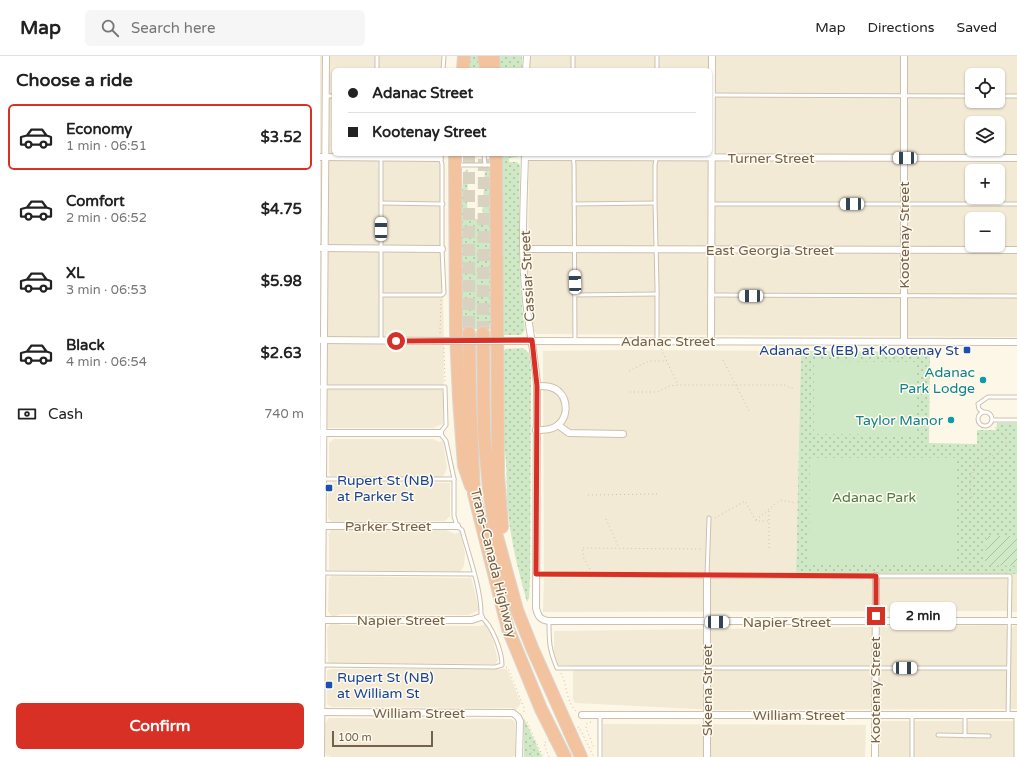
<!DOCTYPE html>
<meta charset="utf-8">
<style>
:root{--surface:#fff;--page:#f6f6f6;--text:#222;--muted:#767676;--line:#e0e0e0;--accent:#d93025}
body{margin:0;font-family:"Varela Round",sans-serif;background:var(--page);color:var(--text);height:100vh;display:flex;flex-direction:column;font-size:15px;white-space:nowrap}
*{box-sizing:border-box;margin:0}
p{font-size:13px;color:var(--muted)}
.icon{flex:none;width:22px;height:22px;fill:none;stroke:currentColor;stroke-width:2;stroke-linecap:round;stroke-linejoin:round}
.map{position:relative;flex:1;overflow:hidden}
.side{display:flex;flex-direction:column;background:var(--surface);width:320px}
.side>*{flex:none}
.banner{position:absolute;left:12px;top:12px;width:380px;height:88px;border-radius:6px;box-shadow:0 1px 3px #0004;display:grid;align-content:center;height:88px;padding:0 16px;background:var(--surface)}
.tools{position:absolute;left:645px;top:12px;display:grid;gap:8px}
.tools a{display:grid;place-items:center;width:40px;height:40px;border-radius:6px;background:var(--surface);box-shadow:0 1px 3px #0004;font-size:20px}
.scale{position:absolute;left:12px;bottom:10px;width:101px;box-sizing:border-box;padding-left:4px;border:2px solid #75614c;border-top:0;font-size:11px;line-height:14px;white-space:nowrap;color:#75614c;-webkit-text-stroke:3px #fefaed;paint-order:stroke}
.end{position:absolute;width:18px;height:18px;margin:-9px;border:5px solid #d93025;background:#fff;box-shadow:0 0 0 2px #fff}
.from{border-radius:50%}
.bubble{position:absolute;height:28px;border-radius:6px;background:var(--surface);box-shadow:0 1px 3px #0004;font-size:13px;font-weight:800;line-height:28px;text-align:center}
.car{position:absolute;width:12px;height:24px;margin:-12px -6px;border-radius:5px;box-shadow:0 0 3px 1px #0007;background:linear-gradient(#fff 24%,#345 0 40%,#fff 0 76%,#345 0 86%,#fff 0)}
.banner b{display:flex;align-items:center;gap:14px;height:38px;font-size:15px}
.banner b+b{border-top:1px solid var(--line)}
.banner i{width:10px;height:10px;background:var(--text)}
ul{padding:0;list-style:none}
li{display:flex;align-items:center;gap:12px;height:66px;margin:0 8px 6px;padding:0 8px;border:2px solid transparent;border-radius:6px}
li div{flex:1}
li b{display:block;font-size:15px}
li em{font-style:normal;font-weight:800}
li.active{border-color:var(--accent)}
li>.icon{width:36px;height:36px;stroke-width:1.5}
h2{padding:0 16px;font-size:18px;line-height:48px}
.pay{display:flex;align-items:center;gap:10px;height:44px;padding:0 16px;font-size:15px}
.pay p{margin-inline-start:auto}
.cta{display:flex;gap:8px;margin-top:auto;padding:8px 16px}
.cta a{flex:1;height:46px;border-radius:6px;background:var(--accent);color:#fff;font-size:16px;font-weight:800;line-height:46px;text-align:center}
header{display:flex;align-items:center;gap:24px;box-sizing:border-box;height:56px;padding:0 20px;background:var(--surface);border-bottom:1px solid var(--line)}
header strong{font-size:19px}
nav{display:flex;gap:22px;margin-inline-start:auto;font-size:14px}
.search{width:280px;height:36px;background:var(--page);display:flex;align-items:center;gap:10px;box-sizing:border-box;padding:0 14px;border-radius:6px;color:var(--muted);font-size:15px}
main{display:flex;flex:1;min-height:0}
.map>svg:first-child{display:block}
.residential{fill:#f3ead6;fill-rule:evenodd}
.grass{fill:url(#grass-dots)}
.garden{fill:url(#garden-furrows)}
.pitch{fill:#cfe9c6}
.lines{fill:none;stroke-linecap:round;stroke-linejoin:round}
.highway-tunnel{stroke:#dad2c0;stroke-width:12;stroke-dasharray:12 6;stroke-linecap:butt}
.lane-casing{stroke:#cdc0ae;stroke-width:5}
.street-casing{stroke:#cdc0ae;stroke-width:8}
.highway-casing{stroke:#dbd6d0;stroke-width:14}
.path{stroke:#d5bea3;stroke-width:1;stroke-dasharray:1 3;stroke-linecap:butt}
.lane{stroke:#fff;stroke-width:3}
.street{stroke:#fff;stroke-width:6}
.highway{stroke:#f3c3a0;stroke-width:12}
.street-bridge-casing{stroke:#cdc0ae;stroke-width:8;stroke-linecap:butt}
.path-bridge{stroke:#d5bea3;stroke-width:1;stroke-dasharray:1 3;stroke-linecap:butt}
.street-bridge{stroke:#fff;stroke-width:6}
.route{stroke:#d93025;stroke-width:5}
.transit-dot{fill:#1a4fb4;stroke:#fefaed;stroke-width:1.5}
.culture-dot{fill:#0f9aa8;stroke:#fefaed;stroke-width:1.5}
.labels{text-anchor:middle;stroke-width:3;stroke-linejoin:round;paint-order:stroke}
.street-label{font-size:14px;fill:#75614c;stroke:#fefaed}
.transit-label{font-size:14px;fill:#164399;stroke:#fefaed;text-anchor:start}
.culture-label{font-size:14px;fill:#0d838f;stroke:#fefaed;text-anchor:end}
.park-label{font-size:14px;fill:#4c7a44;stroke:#fefaed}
</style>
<header>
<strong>Map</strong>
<div class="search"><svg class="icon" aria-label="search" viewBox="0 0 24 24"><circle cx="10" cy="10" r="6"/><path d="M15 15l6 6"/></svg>Search here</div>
<nav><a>Map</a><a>Directions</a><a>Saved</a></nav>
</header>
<main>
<section class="side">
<h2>Choose a ride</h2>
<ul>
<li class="active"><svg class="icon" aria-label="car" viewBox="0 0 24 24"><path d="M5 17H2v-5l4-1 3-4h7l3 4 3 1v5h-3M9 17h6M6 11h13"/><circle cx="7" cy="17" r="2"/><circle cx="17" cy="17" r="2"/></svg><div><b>Economy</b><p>1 min · 06:51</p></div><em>$3.52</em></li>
<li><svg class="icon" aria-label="car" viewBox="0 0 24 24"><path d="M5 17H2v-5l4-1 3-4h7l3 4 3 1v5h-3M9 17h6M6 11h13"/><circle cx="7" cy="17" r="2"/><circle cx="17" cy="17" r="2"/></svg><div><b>Comfort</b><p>2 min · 06:52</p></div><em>$4.75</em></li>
<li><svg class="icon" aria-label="car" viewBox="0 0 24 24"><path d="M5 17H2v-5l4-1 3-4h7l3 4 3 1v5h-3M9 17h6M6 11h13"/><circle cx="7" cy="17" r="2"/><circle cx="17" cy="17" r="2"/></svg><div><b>XL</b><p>3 min · 06:53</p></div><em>$5.98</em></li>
<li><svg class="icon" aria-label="car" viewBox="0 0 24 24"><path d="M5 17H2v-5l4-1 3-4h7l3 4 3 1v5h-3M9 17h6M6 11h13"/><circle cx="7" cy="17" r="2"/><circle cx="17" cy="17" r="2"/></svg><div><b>Black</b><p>4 min · 06:54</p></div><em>$2.63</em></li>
</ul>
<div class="pay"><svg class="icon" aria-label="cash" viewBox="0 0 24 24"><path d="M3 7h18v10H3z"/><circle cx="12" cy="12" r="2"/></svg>Cash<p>740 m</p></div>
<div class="cta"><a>Confirm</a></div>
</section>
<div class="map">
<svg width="697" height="701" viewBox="0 0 697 701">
<defs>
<pattern id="grass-dots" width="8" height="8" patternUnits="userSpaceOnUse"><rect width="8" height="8" fill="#cfe9c6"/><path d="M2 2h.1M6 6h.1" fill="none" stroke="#adc0a3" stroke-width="1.8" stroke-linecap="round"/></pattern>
<pattern id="garden-furrows" width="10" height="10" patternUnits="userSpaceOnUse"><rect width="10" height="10" fill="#cfe9c6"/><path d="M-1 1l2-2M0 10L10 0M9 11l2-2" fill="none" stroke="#adc0a3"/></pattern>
</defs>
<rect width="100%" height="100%" fill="#fcf7e7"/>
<g class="residential">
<path d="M0 0H121V14H14V98H118L121 110 124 293 123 368 113 372H0Z"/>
<path d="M210 0H697V281L217 278 214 275 208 226 209 98H390V14H210ZM652 19H678V45H652ZM652 67H678V93H652ZM652 115H678V141H652ZM652 163H678V189H652Z"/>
<path d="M306 294 481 295 476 517 224 516 223 295Z"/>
<path d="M14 383H113L119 386 123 385 127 412 123 421 11 420 9 417V387Z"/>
<path d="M18 426 130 427V460L125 465 13 466 9 464 8 461V429L10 427Z"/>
<path d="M11 474H126L135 478 140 476 145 497 144 510 140 516 9 514V481L8 479Z"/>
<rect x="692" y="518" width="5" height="38"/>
<path d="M12 520 148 522 151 521 159 554 149 559 20 558 16 560H12L9 557 8 555 9 522Z"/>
<path d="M224 522H687V555L223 556Z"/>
<path d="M13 567 21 569 160 570 166 568 170 574 178 604 175 608 9 607 8 605 7 573 9 569Z"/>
<path d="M685 569 687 574H691L694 570 697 569V653L396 654 255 647 253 642V610L239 609 234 596V575Z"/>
<path d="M10 613H187L201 647 196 654 191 652 12 651 7 648V615Z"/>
<path d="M9 662 190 663 193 664 195 666V700L192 701H11L6 699 5 697V667Z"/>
<path d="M562 665H697V701H559L560 669Z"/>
<path d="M283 668 546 669 545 701H283Z"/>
</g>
<g class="grass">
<path d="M150 0H160L162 14H148Z"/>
<path d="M178 0H202V14H180Z"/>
<path d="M182 98H200L198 101 189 102V106H197L200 109C199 165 197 220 205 274L201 279H181Z"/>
<path d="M148 113 147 163H162L165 113H167L171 119 170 273H140L141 145 144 116Z"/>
<path d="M203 292 209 297 211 316 210 520 209 542 207 546C199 517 191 486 188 456 185 431 189 410 183 385V295L185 294V293Z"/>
<path d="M481 295 610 296 609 387 657 388V374H676L677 367H697V518L476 517Z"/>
<path d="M204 662 222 701H204Z"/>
</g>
<path class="garden" d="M666 480H697V510L665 509Z"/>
<g class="pitch">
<path d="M494 305 596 306 595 379 494 378Z"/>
<path d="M490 402H636L637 509H489Z"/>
</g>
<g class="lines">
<g class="highway-tunnel">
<path d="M149 98V277"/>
<path d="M163 277 164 98"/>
</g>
<g class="lane-casing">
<g id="lane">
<path d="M253 0V14"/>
<path d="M57 14V0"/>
<path d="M123 14 124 0"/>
<path d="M337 14V0"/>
<path d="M392 39 652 40"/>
<path d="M5 40H14"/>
<path d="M678 40H697"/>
<path d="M164 98 165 109"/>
<path d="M253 98 254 109 255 285"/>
<path d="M61 102V284"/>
<path d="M139 109H173"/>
<path d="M61 147 123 148"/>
<path d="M254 148 335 147"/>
<path d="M392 148H697"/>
<path d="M62 239H122L124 237 122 193V108L119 98"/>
<path d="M255 239 337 238"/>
<path d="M391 239 697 240"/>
<path d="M337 285V231L335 147V109L337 98"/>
<path d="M0 331H125L126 369 120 377 126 385 134 423V460L137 470 142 474C149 500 162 535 161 561 172 569 182 595 182 609L175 611 1 609"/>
<circle cx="665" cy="363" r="7"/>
<path d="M663 356 659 353 658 348 668 341H697"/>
<path d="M672 364H697"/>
<path d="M4 423H134"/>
<path d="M2 517 154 518"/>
<path d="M216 518 387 520H690L688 659"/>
<path d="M387 520 389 462"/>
<path d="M229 566C229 586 229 593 237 612H688"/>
<path d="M618 679 669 680"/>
<path d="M645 680V659"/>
<path d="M280 701V659"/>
<path d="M592 701V659"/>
<path d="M696 701V659"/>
</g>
</g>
<g class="street-casing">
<g id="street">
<path d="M206 14 207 0"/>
<path d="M205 98C204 143 201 188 205 233 207 265 215 297 217 330L216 552C218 560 220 564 229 565H697"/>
<path d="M0 101 120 102"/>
<path d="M205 101 697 102"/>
<path d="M0 192 122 193"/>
<path d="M204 193 697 194"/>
<path d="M0 284 128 285"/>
<path d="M187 285 697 286"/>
<path d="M391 285 392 0"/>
<path d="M584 285V0"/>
<path d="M238 369 249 377 303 378"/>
<path d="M216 374C224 374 232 374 238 369 251 358 247 335 230 331 226 330 221 330 217 330"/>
<path d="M0 377H120"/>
<path d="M1 470H137"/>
<path d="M387 520V701"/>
<path d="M0 564H152L161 561"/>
<path d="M0 656 193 657 198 661 200 665 199 701"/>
<path d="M262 659H697"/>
<path d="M1 701 6 0"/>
<path d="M555 701 556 520"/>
</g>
</g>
<g class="highway-casing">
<g id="highway">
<path d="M164 0 166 14"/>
<path d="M173 0 174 14"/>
<path d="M143 14 144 0"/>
<path d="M135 98 136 277 139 343 144 410 151 430"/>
<path d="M176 98 178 419 182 471"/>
<path d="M149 277 150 344 154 438 188 573 221 653 245 701"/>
<path d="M163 277 164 377 169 434 176 477 197 554 213 594 261 701"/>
</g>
</g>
<g class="path">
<path d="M120 277 121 244"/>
<path d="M124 292 125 326"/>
<path d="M341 293 358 329"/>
<path d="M403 304 429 355"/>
<path d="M309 315 329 305H347"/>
<path d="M310 336H338L349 330 358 329H465L470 332H475"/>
<path d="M268 439 339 438"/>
<path d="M652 441C650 435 650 429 651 422 654 398 673 405 686 390V381L673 370"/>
<path d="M395 462 425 445 436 465H449"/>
<path d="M286 463 299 492"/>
<path d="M436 464 460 444 476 447"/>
<path d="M449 492V455"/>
<path d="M270 513 264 503 262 492 382 493"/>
<path d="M186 611 188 612 204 652V657"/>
<path d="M241 617C247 628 246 646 256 655"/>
<path d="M9 629H11"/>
<path d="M207 666 223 701"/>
<path d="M271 666 267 667 266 672 274 692"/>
<path d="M212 701 211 691 213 688 216 687"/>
</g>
<use href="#lane" class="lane"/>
<use href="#street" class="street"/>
<use href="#highway" class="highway"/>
<g class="street-bridge-casing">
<path id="street-bridge" d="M128 285H187"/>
</g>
<path class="path-bridge" d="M229 701 224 687 259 671 274 701"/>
<use href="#street-bridge" class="street-bridge"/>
</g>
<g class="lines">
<path class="route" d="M76 285 212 284 217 330 216 518 556 520V560"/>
</g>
<g class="transit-dot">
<rect x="643" y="290" width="8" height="8" rx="2"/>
<rect x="5" y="428" width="8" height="8" rx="2"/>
<rect x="5" y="625" width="8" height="8" rx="2"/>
</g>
<g class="culture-dot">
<circle cx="663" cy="324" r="4"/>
<circle cx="631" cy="364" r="4"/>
</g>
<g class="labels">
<g class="street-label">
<text x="451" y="107">Turner Street</text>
<text transform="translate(584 179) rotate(-90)" y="5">Kootenay Street</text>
<text x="450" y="199">East Georgia Street</text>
<text transform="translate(207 220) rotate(-93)" y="5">Cassiar Street</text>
<text x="348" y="290">Adanac Street</text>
<text x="68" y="475">Parker Street</text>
<text transform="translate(174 507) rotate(76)" y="5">Trans-Canada Highway</text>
<text x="81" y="569">Napier Street</text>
<text x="467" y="571">Napier Street</text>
<text transform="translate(387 634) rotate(-90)" y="5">Skeena Street</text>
<text transform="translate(555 634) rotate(-90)" y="5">Kootenay Street</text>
<text x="99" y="662">William Street</text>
<text x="479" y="664">William Street</text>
</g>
<g class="transit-label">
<text x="639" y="299" text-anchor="end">Adanac St (EB) at Kootenay St</text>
<text x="17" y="429">Rupert St (NB)<tspan x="17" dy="16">at Parker St</tspan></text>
<text x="17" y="626">Rupert St (NB)<tspan x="17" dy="16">at William St</tspan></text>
</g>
<g class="culture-label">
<text x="655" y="321">Adanac<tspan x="655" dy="16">Park Lodge</tspan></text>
<text x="623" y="369">Taylor Manor</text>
</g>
<g class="park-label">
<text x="554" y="446">Adanac Park</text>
</g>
</g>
</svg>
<div class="tools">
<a><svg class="icon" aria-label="locate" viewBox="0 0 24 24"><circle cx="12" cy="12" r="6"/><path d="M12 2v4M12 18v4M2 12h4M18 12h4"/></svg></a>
<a><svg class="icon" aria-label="layers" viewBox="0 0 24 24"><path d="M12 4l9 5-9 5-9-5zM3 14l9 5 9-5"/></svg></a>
<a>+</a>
<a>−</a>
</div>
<div class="scale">100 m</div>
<i class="end from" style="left:76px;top:285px"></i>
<i class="end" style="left:556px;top:560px"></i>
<div class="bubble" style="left:570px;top:546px;width:66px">2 min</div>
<i class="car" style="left:585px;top:102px;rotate:270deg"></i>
<i class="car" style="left:532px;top:148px;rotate:270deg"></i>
<i class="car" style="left:61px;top:173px;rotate:0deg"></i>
<i class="car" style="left:255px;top:226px;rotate:358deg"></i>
<i class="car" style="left:431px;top:240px;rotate:270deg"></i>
<i class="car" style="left:397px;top:566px;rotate:90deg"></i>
<i class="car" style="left:585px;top:612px;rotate:90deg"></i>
<div class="banner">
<b><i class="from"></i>Adanac Street</b>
<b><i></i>Kootenay Street</b>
</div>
</div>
</main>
